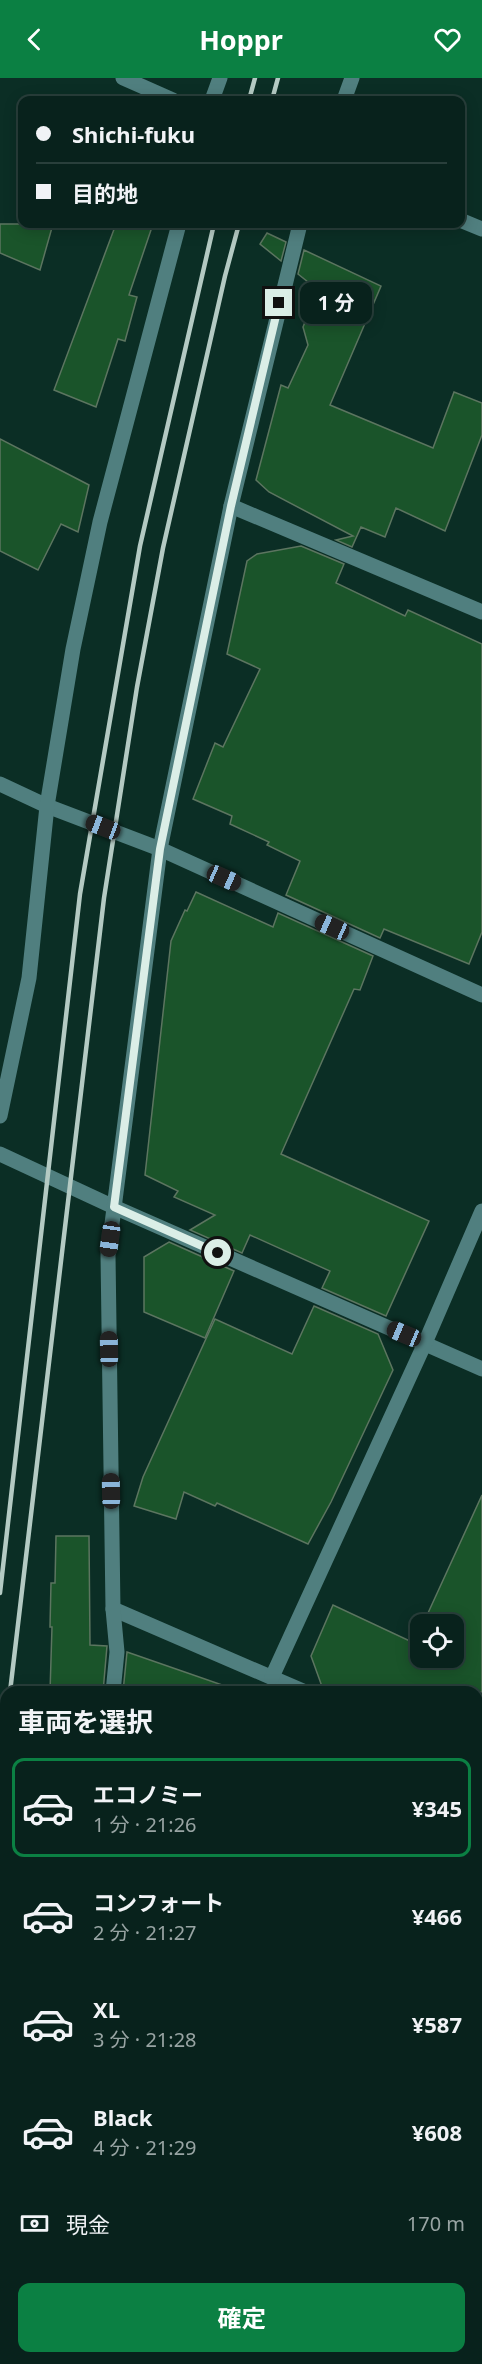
<!DOCTYPE html>
<html lang="ja">
<meta charset="utf-8">
<style>
:root{--surface:#08221c;--page:#112a25;--text:#f1f3f6;--muted:#98a4a3;--line:#293f3b;--accent:#0b8043}
body{margin:0;font-family:"Noto Sans","Noto Sans JP",sans-serif;background:var(--page);color:var(--text);height:100vh;display:flex;flex-direction:column;font-size:22px;white-space:nowrap}
*{box-sizing:border-box;margin:0}
p{font-size:20px;color:var(--muted)}
.icon{flex:none;width:33px;height:33px;fill:none;stroke:currentColor;stroke-width:2;stroke-linecap:round;stroke-linejoin:round}
.map{position:relative;flex:1;overflow:hidden}
.panel{position:absolute;left:0px;top:1608px;width:483px;height:678px;display:flex;flex-direction:column;background:var(--surface);border-radius:18px 18px 0 0;box-shadow:0 3px 15px #0003,0 0 0 2px var(--line)}
.panel>*{flex:none}
.banner{position:absolute;left:18px;top:18px;width:447px;height:132px;border-radius:12px;box-shadow:0 3px 15px #0003,0 0 0 2px var(--line);display:grid;align-content:center;height:132px;padding:0 18px;background:var(--surface)}
.buttons{position:absolute;left:410px;top:1536px;display:grid;gap:12px}
.buttons a{display:grid;place-items:center;width:54px;height:54px;border-radius:12px;background:var(--surface);box-shadow:0 3px 15px #0003,0 0 0 2px var(--line);font-size:30px}
.end{position:absolute;width:27px;height:27px;margin:-14px;border:8px solid #dbeee7;background:#111;box-shadow:0 0 0 3px #111}
.from{border-radius:50%}
.bubble{position:absolute;height:42px;border-radius:12px;background:var(--surface);box-shadow:0 3px 15px #0003,0 0 0 2px var(--line);font-size:20px;font-weight:700;line-height:42px;text-align:center}
.car{position:absolute;width:18px;height:36px;margin:-18px -9px;border-radius:8px;box-shadow:0 0 4px 2px #0007;background:linear-gradient(#222 24%,#8ab4d8 0 40%,#222 0 76%,#8ab4d8 0 86%,#222 0)}
.banner b{display:flex;align-items:center;gap:21px;height:57px;font-size:22px}
.banner b+b{border-top:2px solid var(--line)}
.banner i{width:15px;height:15px;background:var(--text)}
ul{padding:0;list-style:none}
li{display:flex;align-items:center;gap:18px;height:99px;margin:0 12px 9px;padding:0 6px;border:3px solid transparent;border-radius:12px}
li div{flex:1}
li b{display:block;font-size:22px}
li em{font-style:normal;font-weight:700}
li.on{border-color:var(--accent)}
li>.icon{width:54px;height:54px;stroke-width:1.5}
h2{padding:0 18px;font-size:27px;line-height:72px}
.pay{display:flex;align-items:center;gap:15px;height:66px;padding:0 18px;font-size:22px}
.pay p{margin-inline-start:auto}
.primary-button{display:flex;gap:12px;margin-top:auto;padding:12px 18px}
.primary-button a{flex:1;height:69px;border-radius:12px;background:var(--accent);color:#fff;font-size:24px;font-weight:700;line-height:69px;text-align:center}
header{display:flex;justify-content:space-between;align-items:center;height:78px;padding:0 18px;background:var(--accent);color:#fff;font-size:27px;font-weight:700}
.map>svg:first-child{display:block}
.building{fill:#1a542a;stroke:#5c7560;stroke-width:1.5}
.lines{fill:none;stroke-linecap:round;stroke-linejoin:round}
.path{stroke:#4e6c63;stroke-width:4;stroke-dasharray:4.5 4.5;stroke-linecap:butt}
.minor{stroke:#507f7f;stroke-width:15}
.rail{stroke:#b4cac3;stroke-width:4.5}
.route{stroke:#dbeee7;stroke-width:8}
</style>
<header><svg class="icon" aria-label="back" viewBox="0 0 24 24"><path d="M15 5l-7 7 7 7"/></svg>Hoppr<svg class="icon" aria-label="heart" viewBox="0 0 24 24"><path d="M12 20l-8-8c-3-5 5-10 8-4 3-6 11-1 8 4z"/></svg></header>
<div class="map">
<svg width="482" height="2286" viewBox="0 0 482 2286">
<rect width="100%" height="100%" fill="#0b2e25"/>
<g class="building">
<path d="M0 146H53L40 192 0 175Z"/>
<path d="M116 146H153L129 217 137 219 125 263 118 261 96 329 54 312Z"/>
<path d="M267 155 286 164 281 183 260 166Z"/>
<path d="M304 172 381 208 330 327 433 370 454 314 482 325V357L445 453 396 430 385 459 361 449 352 469 336 462 353 458 269 414 256 402 281 307 288 310 308 267 303 249 318 212 298 196Z"/>
<path d="M0 361 89 407 78 454 61 446 38 492 0 473Z"/>
<path d="M301 468 344 486 336 505 405 538 408 532 482 566V854L469 886 384 851 380 860 286 817 300 783 267 767 269 764 230 746 232 738 193 721 215 665 223 669 260 591 227 576 247 483 257 476Z"/>
<path d="M196 814 273 849 278 835 373 878 360 912 354 911 281 1076 429 1143 386 1238 322 1210 330 1193 250 1157 242 1175 190 1152 215 1137 174 1119 178 1113 145 1097 171 863 185 832 187 833Z"/>
<path d="M169 1164 234 1193 205 1260 144 1234V1179Z"/>
<path d="M314 1228 378 1256 393 1292 331 1424 308 1466 217 1425 215 1428 184 1414 176 1441 134 1428 143 1399 215 1241 292 1276Z"/>
<path d="M482 1417V1614H324L311 1578 333 1527 414 1565 420 1552V1580H453V1546H423Z"/>
<path d="M56 1458H89L90 1567 107 1568 103 1614H50L52 1549H50L51 1505H55Z"/>
<path d="M127 1574 228 1609 227 1614H123Z"/>
</g>
<g class="lines">
<path class="path" d="M0 2046 6 2048"/>
<g class="minor">
<path d="M123 0 173 22"/>
<path d="M212 22 220 0"/>
<path d="M344 22 352 0"/>
<path d="M460 142 482 151"/>
<path d="M231 428 482 534"/>
<path d="M0 706 47 728 160 771 482 917"/>
<path d="M0 1038 29 900 47 728 73 571 100 444 179 146"/>
<path d="M0 1076 114 1129 482 1291"/>
<path d="M113 1531 305 1614"/>
<path d="M272 1599 425 1265 482 1133"/>
<path d="M113 1614 117 1574 113 1531 108 1177 160 771 231 428 300 146"/>
<path d="M477 1690 482 1692"/>
<path d="M477 2101 482 2088"/>
<path d="M477 2181 482 2183"/>
<path d="M406 2286 408 2280"/>
</g>
<g class="rail">
<path d="M249 22 255 0"/>
<path d="M272 22 278 0"/>
<path d="M0 1515 80 816 140 468 214 146"/>
<path d="M10 1614 104 820 137 609 163 470 225 198 239 146"/>
<path d="M0 1699 6 1648"/>
</g>
</g>
<g class="lines">
<path class="route" d="M218 1175 114 1129 160 771 231 428 279 225"/>
</g>
</svg>
<div class="buttons">
<a><svg class="icon" aria-label="locate" viewBox="0 0 24 24"><circle cx="12" cy="12" r="6"/><path d="M12 2v4M12 18v4M2 12h4M18 12h4"/></svg></a>
</div>
<i class="end from" style="left:218px;top:1175px"></i>
<i class="end" style="left:279px;top:225px"></i>
<div class="bubble" style="left:300px;top:204px;width:72px">1 分</div>
<i class="car" style="left:103px;top:749px;rotate:291deg"></i>
<i class="car" style="left:224px;top:800px;rotate:114deg"></i>
<i class="car" style="left:332px;top:849px;rotate:294deg"></i>
<i class="car" style="left:110px;top:1161px;rotate:188deg"></i>
<i class="car" style="left:404px;top:1256px;rotate:293deg"></i>
<i class="car" style="left:109px;top:1271px;rotate:359deg"></i>
<i class="car" style="left:111px;top:1413px;rotate:359deg"></i>
<div class="banner">
<b><i class="from"></i>Shichi-fuku</b>
<b><i></i>目的地</b>
</div>
<section class="panel">
<h2>車両を選択</h2>
<ul>
<li class="on"><svg class="icon" aria-label="car" viewBox="0 0 24 24"><path d="M5 17H2v-5l4-1 3-4h7l3 4 3 1v5h-3M9 17h6M6 11h13"/><circle cx="7" cy="17" r="2"/><circle cx="17" cy="17" r="2"/></svg><div><b>エコノミー</b><p>1 分 · 21:26</p></div><em>¥345</em></li>
<li><svg class="icon" aria-label="car" viewBox="0 0 24 24"><path d="M5 17H2v-5l4-1 3-4h7l3 4 3 1v5h-3M9 17h6M6 11h13"/><circle cx="7" cy="17" r="2"/><circle cx="17" cy="17" r="2"/></svg><div><b>コンフォート</b><p>2 分 · 21:27</p></div><em>¥466</em></li>
<li><svg class="icon" aria-label="car" viewBox="0 0 24 24"><path d="M5 17H2v-5l4-1 3-4h7l3 4 3 1v5h-3M9 17h6M6 11h13"/><circle cx="7" cy="17" r="2"/><circle cx="17" cy="17" r="2"/></svg><div><b>XL</b><p>3 分 · 21:28</p></div><em>¥587</em></li>
<li><svg class="icon" aria-label="car" viewBox="0 0 24 24"><path d="M5 17H2v-5l4-1 3-4h7l3 4 3 1v5h-3M9 17h6M6 11h13"/><circle cx="7" cy="17" r="2"/><circle cx="17" cy="17" r="2"/></svg><div><b>Black</b><p>4 分 · 21:29</p></div><em>¥608</em></li>
</ul>
<div class="pay"><svg class="icon" aria-label="cash" viewBox="0 0 24 24"><path d="M3 7h18v10H3z"/><circle cx="12" cy="12" r="2"/></svg>現金<p>170 m</p></div>
<div class="primary-button"><a>確定</a></div>
</section>
</div>
